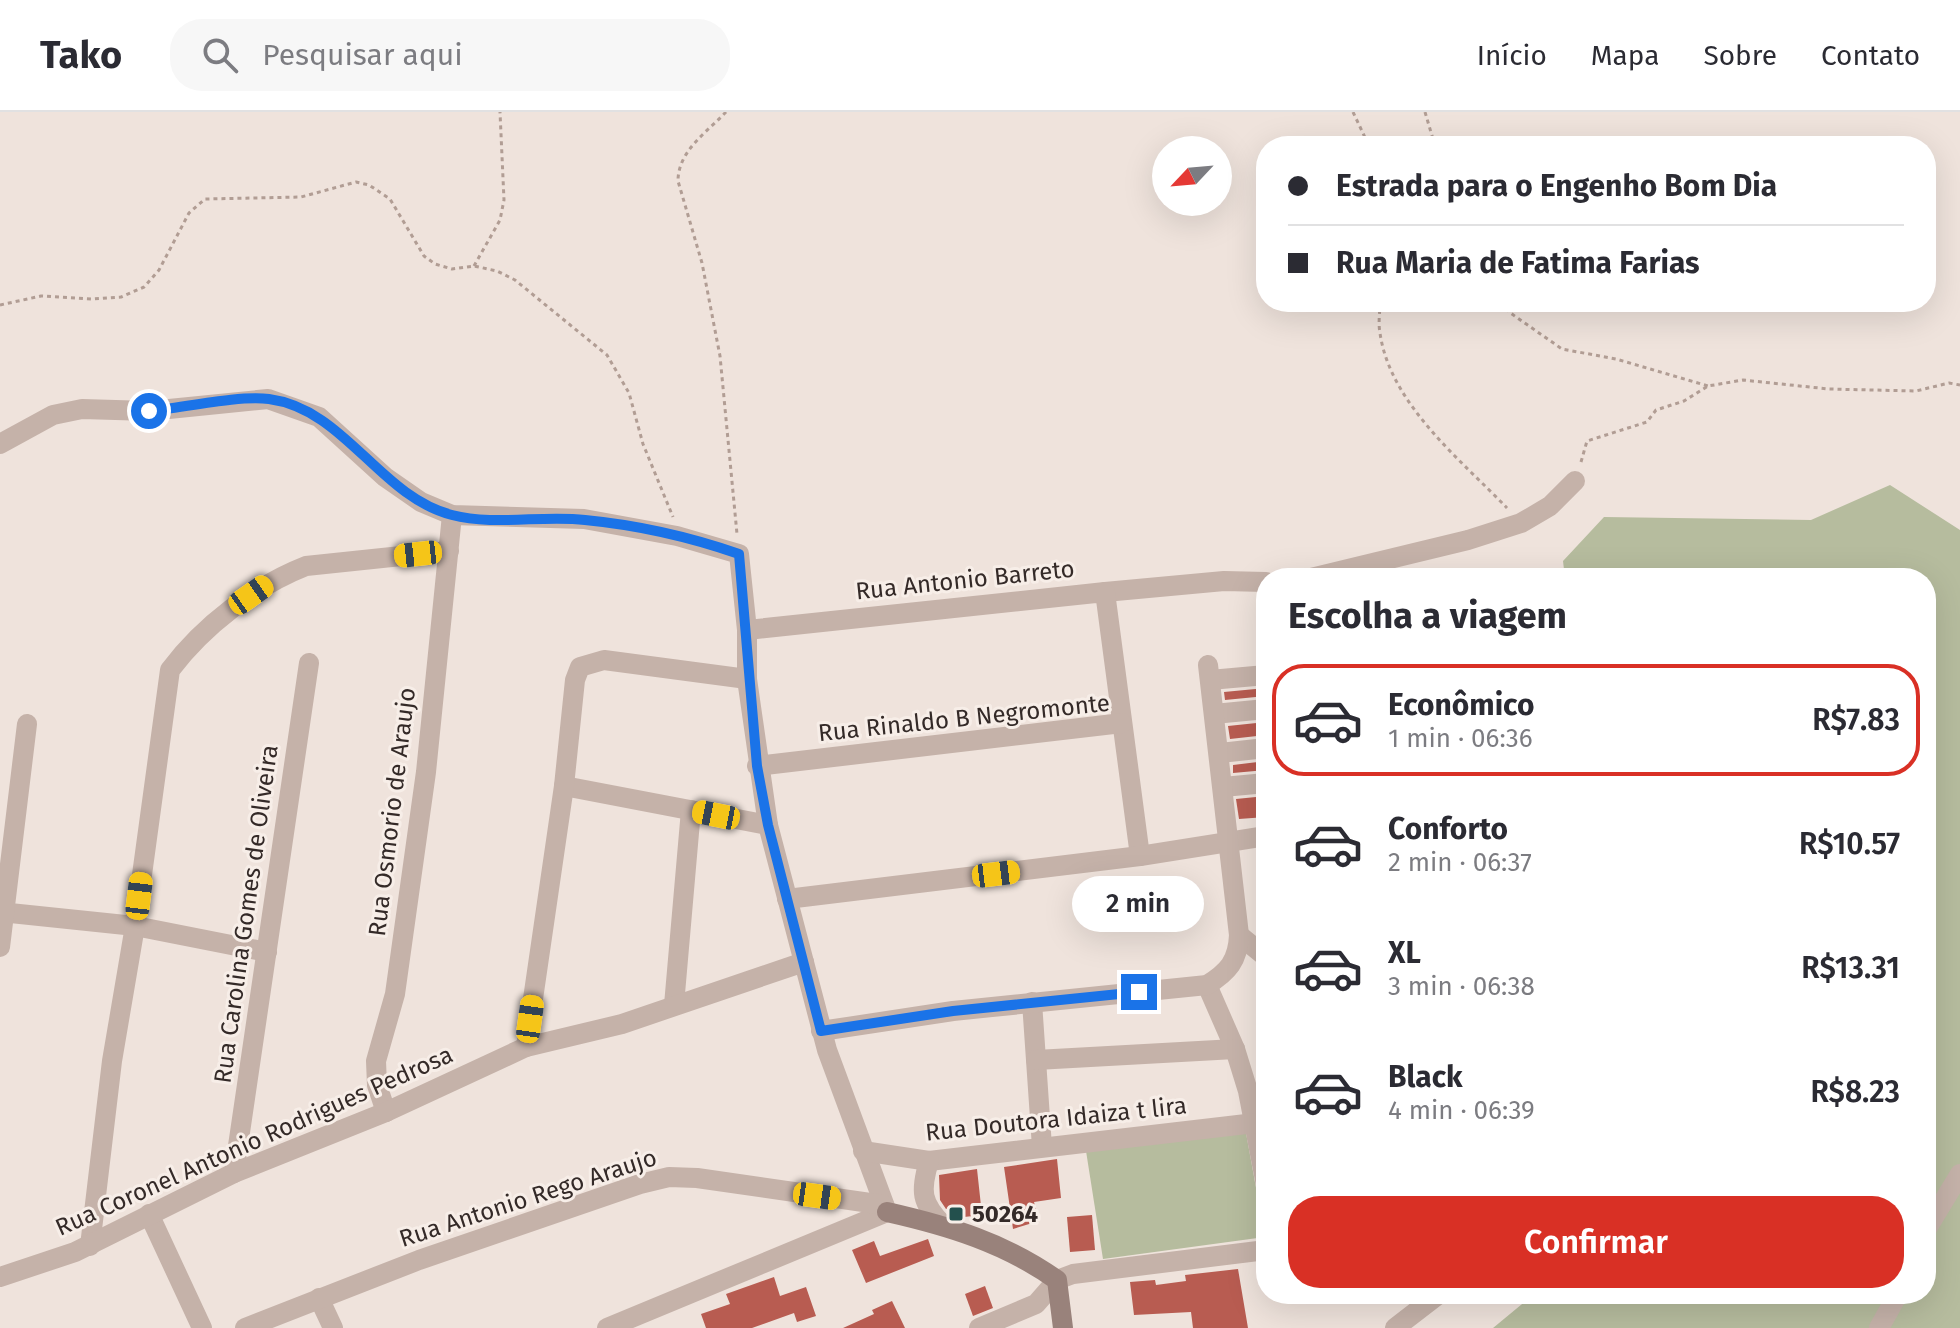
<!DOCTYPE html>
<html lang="pt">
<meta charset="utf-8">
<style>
:root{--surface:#fff;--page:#f7f7f7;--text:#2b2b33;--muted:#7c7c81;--line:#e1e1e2;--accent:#d93025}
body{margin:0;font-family:"Fira Sans",sans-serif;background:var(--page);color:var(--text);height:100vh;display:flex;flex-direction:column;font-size:30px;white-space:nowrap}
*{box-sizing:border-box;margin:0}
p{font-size:26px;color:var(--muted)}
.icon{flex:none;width:44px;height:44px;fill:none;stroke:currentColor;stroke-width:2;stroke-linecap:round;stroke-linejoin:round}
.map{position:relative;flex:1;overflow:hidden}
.side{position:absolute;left:1256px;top:456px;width:680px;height:736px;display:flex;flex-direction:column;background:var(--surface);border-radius:32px;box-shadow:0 8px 32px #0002}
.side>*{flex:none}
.top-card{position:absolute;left:1256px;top:24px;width:680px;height:176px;border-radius:32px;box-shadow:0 8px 32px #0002;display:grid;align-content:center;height:176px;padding:0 32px;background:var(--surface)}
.needle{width:52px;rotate:244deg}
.tools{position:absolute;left:1152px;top:24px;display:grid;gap:16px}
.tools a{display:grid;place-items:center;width:80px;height:80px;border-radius:50%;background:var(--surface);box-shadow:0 8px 32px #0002;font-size:40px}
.end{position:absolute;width:36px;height:36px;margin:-18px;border:10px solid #1a73e8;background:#fff;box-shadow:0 0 0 4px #fff}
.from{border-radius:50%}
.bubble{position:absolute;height:56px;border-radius:28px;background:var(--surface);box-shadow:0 8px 32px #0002;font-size:26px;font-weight:600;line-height:56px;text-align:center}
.car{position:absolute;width:24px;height:48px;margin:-24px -12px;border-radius:10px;box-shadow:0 0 6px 2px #0007;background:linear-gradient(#f5c518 24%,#345 0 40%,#f5c518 0 76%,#345 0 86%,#f5c518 0)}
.top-card b{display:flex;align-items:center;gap:28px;height:76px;font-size:30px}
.top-card b+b{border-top:2px solid var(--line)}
.top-card i{width:20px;height:20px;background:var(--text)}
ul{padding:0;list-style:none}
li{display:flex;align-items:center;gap:24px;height:112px;margin:0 16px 12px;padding:0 16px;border:4px solid transparent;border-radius:32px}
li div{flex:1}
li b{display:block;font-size:30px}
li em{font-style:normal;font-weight:600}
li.active{border-color:var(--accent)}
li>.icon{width:72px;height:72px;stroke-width:1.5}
h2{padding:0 32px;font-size:36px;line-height:96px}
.button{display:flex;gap:16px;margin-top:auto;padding:16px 32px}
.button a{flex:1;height:92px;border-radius:32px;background:var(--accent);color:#fff;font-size:32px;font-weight:600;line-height:92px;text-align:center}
header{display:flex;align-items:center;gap:48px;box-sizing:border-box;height:112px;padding:0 40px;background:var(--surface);border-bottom:2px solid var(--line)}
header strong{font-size:38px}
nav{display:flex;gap:44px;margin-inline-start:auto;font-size:28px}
.search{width:560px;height:72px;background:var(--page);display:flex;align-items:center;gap:20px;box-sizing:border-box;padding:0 28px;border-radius:32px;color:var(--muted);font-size:30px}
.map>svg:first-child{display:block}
.green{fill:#b6bc9e}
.building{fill:#b85c51}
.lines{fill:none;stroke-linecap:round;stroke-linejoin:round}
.path{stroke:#b19d94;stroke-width:3;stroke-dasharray:4 4;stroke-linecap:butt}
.street{stroke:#c5b2a9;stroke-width:20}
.secondary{stroke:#99827b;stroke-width:20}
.route{stroke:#1a73e8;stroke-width:10}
.poi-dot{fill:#23504d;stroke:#f7eee8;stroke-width:3}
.labels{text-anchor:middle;stroke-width:6;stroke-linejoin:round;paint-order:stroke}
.street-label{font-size:24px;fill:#342a28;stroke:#f7eee8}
.poi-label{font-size:24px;font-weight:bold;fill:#342a28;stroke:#f7eee8;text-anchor:start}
</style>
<header>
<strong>Tako</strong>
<div class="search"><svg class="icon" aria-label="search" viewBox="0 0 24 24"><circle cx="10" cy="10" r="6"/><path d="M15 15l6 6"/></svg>Pesquisar aqui</div>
<nav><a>Início</a><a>Mapa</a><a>Sobre</a><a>Contato</a></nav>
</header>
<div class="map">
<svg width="1960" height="1216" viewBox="0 0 1960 1216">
<rect width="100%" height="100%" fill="#efe3dc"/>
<g class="green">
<path d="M1890 373 1960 418V1216H1493L1534 1182H1926V466H1565L1563 449 1604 405 1811 408Z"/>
<path d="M1246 1021 1265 1125 1103 1147 1086 1039Z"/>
</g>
<g class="building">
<path d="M1266 576V584L1225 588 1224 580Z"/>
<path d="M1266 610V623L1230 627 1228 614Z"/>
<path d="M1266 649V658L1233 661V653Z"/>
<path d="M1266 684V705L1239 707 1236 687Z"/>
<path d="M1057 1047 1061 1086 1034 1090 1039 1109 1013 1117 1004 1055Z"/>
<path d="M977 1057 982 1103 964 1105 963 1095 946 1097 940 1088 939 1063Z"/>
<path d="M1092 1103 1095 1138 1070 1140 1067 1105Z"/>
<path d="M928 1127 934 1144 866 1171 852 1138 874 1129 880 1144Z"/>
<path d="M1238 1157 1248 1216H1193L1191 1200 1134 1203 1130 1170 1155 1168 1156 1173 1186 1169 1185 1163Z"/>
<path d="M774 1165 780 1184 806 1175 816 1204 797 1210 794 1201 752 1216H706L701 1202 730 1192 726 1182Z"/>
<path d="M985 1174 993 1196 973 1204 965 1182Z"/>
<path d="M892 1189 905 1216H843L874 1202 872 1198Z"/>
</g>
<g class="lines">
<g class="path">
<path d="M726 0C707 20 678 39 678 69L702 151 720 244 737 422"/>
<path d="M1353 0 1369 34"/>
<path d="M1425 0 1435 34"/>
<path d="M474 154 500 108 504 88 500 0"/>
<path d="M1380 190C1380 200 1378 211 1380 221 1390 292 1461 348 1507 396"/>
<path d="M1501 190 1509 200 1562 237 1616 247 1708 274"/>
<path d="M0 193 41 184 91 187 121 185 144 175 159 158 189 101 205 87 301 85 356 70 369 73 390 87 424 144 435 152 452 157 474 154 497 159 515 168 607 243 629 281 643 332 673 405"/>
<path d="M1581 350 1587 329 1647 310 1656 298 1684 289 1708 274 1743 268 1829 277 1916 279 1949 271 1960 273"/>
</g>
<g class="street">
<path d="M0 332 53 303 82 297 149 299 268 287 319 305 385 365 421 390 452 403 584 407 677 424 739 442 747 518V567L768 713 827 938 887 1100 607 1216"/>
<path d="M1311 466 1468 428 1521 411 1550 394 1575 369"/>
<path d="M1105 480 1224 469 1266 470"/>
<path d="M747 518 1105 480 1140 744"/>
<path d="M1210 568 1266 563"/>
<path d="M1214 602 1266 597"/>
<path d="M1220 641 1266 636"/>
<path d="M757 654 1122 611"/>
<path d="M564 674 768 713"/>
<path d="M1223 675 1266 671"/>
<path d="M787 787 1140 744 1266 724"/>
<path d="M0 800 135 814 267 840"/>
<path d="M1239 823 1266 845"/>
<path d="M0 835 27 612"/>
<path d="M1207 873 1235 937 1248 979 1266 1073"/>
<path d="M1032 890 1042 1035"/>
<path d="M674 893 691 698"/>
<path d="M821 919 953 899 1207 873C1228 860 1238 849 1239 823L1208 553"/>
<path d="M526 935 564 674 575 568 580 555 604 548 747 567"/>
<path d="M1036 948 1235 937"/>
<path d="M386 1000 377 973 376 949 395 882 426 660 452 403"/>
<path d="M863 1039 929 1049 1255 1011"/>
<path d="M929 1049C920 1079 921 1091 943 1113"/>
<path d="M234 1061 309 551"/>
<path d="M149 1102 202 1216"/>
<path d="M1926 1118 1960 1062"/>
<path d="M90 1134 112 949 135 814 170 558C203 514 255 474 306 454L449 439"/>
<path d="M0 1165 75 1140 234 1061 386 1000 526 935 622 912 804 850"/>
<path d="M319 1186 333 1216"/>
<path d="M245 1216 419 1148 640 1072 669 1065 697 1066 884 1093"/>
<path d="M979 1216 1036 1192 1057 1168 1073 1162 1266 1138"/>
<path d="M1395 1216 1439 1182"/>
<path d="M1879 1216 1898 1182"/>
</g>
<path class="secondary" d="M887 1100C949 1114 1005 1131 1057 1168L1063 1216"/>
</g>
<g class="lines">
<path class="route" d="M149 299C182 296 238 283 269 287 345 297 379 384 452 403 494 414 542 403 585 408 637 413 690 425 739 442L757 654 768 713 821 919 953 899 1139 880"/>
</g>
<rect class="poi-dot" x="948" y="1094" width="16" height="16" rx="4"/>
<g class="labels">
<g class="street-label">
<text transform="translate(965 468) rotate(-6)" y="8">Rua Antonio Barreto</text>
<text transform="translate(964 606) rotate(-6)" y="8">Rua Rinaldo B Negromonte</text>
<text transform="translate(392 700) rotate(-83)" y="8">Rua Osmorio de Araujo</text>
<text transform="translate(246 802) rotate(-82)" y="8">Rua Carolina Gomes de Oliveira</text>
<text transform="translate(1056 1007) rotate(-6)" y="8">Rua Doutora Idaiza t lira</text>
<text transform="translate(254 1029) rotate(-24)" y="8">Rua Coronel Antonio Rodrigues Pedrosa</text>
<text transform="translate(528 1086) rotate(-18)" y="8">Rua Antonio Rego Araujo</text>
</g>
<g class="poi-label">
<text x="972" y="1110">50264</text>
</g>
</g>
</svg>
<div class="tools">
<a><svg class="needle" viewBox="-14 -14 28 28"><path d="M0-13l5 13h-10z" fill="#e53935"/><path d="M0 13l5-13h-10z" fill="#7c7c81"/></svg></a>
</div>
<i class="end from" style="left:149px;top:299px"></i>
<i class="end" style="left:1139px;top:880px"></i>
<div class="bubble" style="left:1072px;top:764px;width:132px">2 min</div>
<i class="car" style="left:418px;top:442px;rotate:264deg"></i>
<i class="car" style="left:251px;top:483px;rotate:55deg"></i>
<i class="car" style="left:716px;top:703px;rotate:281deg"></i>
<i class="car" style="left:996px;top:762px;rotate:83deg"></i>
<i class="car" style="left:139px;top:784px;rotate:7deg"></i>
<i class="car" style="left:530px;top:907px;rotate:8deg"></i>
<i class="car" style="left:817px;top:1084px;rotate:98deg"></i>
<div class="top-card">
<b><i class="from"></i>Estrada para o Engenho Bom Dia</b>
<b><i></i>Rua Maria de Fatima Farias</b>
</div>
<section class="side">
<h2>Escolha a viagem</h2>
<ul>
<li class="active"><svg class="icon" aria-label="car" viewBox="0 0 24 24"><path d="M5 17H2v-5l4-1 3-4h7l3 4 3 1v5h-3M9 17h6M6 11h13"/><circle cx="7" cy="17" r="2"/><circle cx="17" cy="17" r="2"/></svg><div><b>Econômico</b><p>1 min · 06:36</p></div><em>R$7.83</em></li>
<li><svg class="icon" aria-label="car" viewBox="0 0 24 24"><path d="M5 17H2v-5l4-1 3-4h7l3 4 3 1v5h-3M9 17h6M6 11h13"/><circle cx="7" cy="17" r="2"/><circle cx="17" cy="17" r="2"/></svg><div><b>Conforto</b><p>2 min · 06:37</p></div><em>R$10.57</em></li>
<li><svg class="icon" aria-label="car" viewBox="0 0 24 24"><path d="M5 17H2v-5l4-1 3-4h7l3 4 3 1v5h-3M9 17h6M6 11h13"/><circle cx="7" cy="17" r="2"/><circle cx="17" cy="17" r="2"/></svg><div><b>XL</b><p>3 min · 06:38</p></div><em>R$13.31</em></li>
<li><svg class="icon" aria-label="car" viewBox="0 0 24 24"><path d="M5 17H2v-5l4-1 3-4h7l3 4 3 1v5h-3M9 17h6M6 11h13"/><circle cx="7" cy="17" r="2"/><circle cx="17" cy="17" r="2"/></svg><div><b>Black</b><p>4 min · 06:39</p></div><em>R$8.23</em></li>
</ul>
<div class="button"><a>Confirmar</a></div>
</section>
</div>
